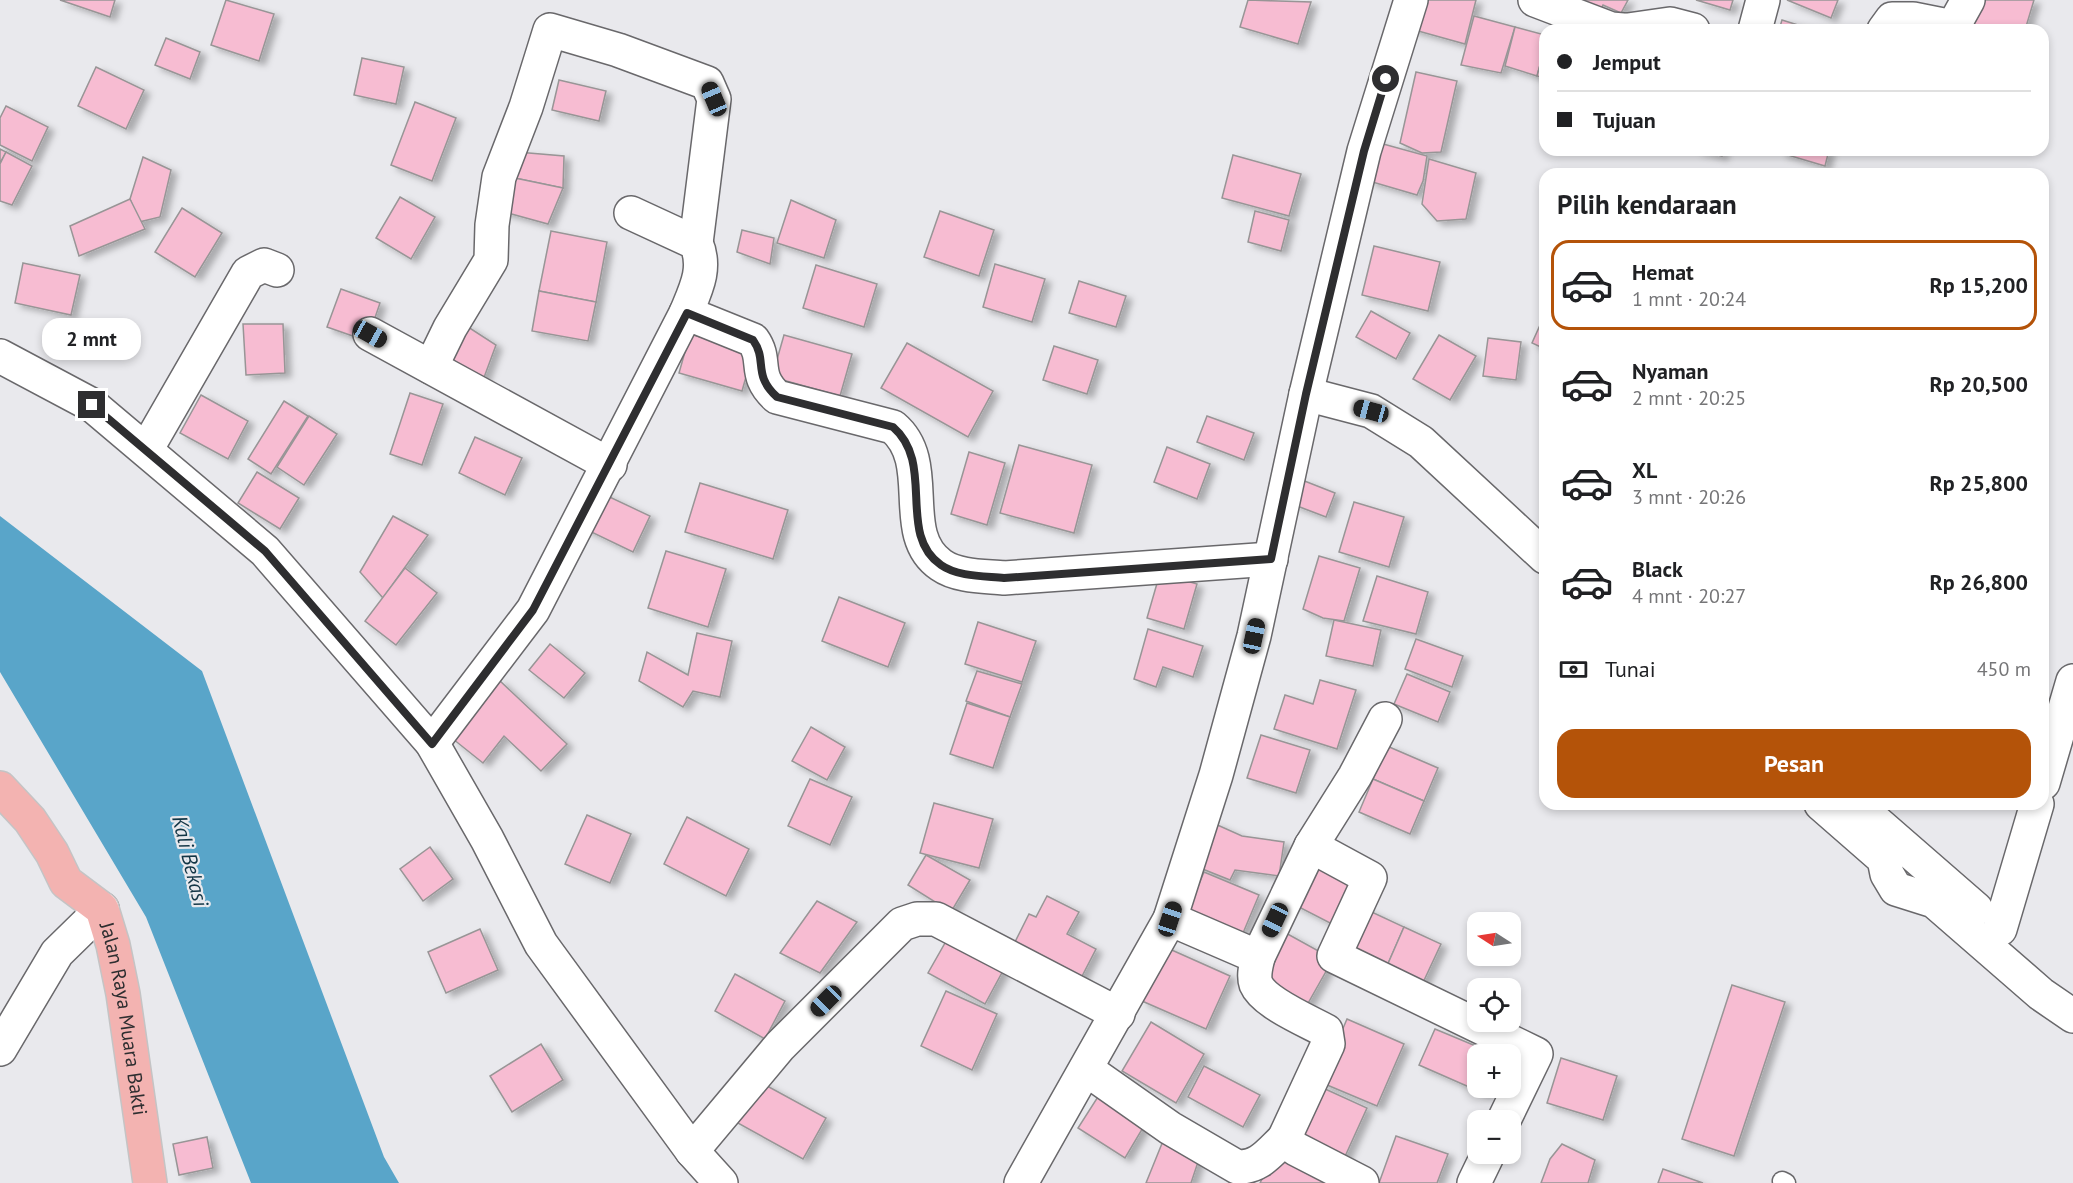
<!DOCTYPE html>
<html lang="id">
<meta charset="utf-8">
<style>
:root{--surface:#fff;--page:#f2f2f2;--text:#202124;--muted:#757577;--line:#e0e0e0;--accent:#b45309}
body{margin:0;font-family:"PT Sans",sans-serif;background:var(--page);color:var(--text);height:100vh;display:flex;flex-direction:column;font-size:22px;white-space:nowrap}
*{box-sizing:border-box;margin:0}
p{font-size:20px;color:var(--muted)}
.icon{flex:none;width:33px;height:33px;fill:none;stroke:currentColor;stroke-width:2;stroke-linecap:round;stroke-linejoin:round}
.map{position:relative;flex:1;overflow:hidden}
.sheet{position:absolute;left:1539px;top:168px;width:510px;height:642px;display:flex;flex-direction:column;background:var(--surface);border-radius:18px;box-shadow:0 3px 9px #0003}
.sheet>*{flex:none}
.banner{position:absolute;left:1539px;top:24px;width:510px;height:132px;border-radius:18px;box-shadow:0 3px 9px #0003;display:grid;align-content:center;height:132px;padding:0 18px;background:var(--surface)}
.needle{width:39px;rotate:282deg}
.controls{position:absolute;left:1467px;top:912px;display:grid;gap:12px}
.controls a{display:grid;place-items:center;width:54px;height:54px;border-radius:12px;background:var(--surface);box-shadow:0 3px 9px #0003;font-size:30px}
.end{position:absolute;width:27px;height:27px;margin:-14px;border:8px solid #2e2e30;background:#fff;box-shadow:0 0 0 3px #fff}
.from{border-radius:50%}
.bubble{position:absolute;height:42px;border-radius:18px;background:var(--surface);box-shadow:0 3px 9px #0003;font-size:20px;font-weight:800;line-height:42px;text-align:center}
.car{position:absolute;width:18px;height:36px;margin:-18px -9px;border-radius:8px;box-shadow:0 0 4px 2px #0007;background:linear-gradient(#222 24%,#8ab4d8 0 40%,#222 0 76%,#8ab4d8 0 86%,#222 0)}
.banner b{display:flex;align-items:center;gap:21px;height:57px;font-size:22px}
.banner b+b{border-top:2px solid var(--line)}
.banner i{width:15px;height:15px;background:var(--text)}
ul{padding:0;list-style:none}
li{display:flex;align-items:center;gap:18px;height:90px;margin:0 12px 9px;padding:0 6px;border:3px solid transparent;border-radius:18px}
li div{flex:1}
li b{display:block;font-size:22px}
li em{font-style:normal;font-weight:800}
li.active{border-color:var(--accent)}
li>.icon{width:54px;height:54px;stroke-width:1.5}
h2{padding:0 18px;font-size:27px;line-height:72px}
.pay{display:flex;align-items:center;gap:15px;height:66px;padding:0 18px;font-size:22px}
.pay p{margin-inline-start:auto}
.button{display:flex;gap:12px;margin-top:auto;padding:12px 18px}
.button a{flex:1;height:69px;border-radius:18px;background:var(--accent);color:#fff;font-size:24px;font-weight:800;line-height:69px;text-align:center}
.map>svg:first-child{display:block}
.water{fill:#59a5c9}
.building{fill:#f7bcd2;stroke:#989596;stroke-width:1.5;filter:url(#shadow)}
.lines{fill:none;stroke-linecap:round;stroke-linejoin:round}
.service-casing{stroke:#69686b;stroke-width:21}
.minor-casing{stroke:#69686b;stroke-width:36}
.primary-casing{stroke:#c4c4c5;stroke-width:36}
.service{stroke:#fff;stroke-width:18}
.minor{stroke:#fff;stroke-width:33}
.primary{stroke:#f3b3b1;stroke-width:33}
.route{stroke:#2e2e30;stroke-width:8}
.labels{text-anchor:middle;stroke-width:4.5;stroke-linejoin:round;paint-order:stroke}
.street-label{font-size:20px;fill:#2e2e30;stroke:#e9e9ed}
.water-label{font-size:21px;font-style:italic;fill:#123545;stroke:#e9e9ed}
</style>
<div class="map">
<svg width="2073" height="1183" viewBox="0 0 2073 1183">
<defs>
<filter id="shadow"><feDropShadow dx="6" dy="4" stdDeviation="3" flood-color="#0004"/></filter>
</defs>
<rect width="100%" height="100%" fill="#e9e9ed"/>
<path class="water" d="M0 516 202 671 384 1157 399 1183H251L146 917 0 672Z"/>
<g class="building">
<path d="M60 0H115L110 17Z"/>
<path d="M226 0 274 14 259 61 211 45Z"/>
<path d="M1248 0 1311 2 1298 44 1240 27Z"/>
<path d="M1419 0H1476L1465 44 1411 29Z"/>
<path d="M1579 0H1628L1621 13 1603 5 1598 15Z"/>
<path d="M1696 0H1733L1730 10Z"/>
<path d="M1787 0H1838L1831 18Z"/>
<path d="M1973 0H2034L2025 30H1964Z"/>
<path d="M1474 16 1515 27 1501 73 1461 65Z"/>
<path d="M1782 20 1814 30H1779Z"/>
<path d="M1515 27 1545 35V47L1537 76 1505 66Z"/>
<path d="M166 38 200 52 190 79 155 65Z"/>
<path d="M1545 47V78L1537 76Z"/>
<path d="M362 58 404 67 396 104 354 95Z"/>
<path d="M96 67 144 90 126 129 78 106Z"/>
<path d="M1416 72 1457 81 1441 152 1422 153 1400 143Z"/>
<path d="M559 80 606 91 599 121 552 110Z"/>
<path d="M415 102 456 118 432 181 391 165Z"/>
<path d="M6 106 48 127 32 161 0 145V118Z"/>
<path d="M1376 142 1427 156 1423 181 1417 195 1369 181Z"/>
<path d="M0 149 6 152 0 163Z"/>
<path d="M1695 150H1723L1722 156Z"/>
<path d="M1781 150H1829L1825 166 1781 153Z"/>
<path d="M6 152 32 166 12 205 0 201V164Z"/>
<path d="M517 152 564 156 563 188 510 177Z"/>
<path d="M1233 155 1301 174 1289 216 1222 198Z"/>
<path d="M143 157 171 170 160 217 139 222 130 199Z"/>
<path d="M1429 159 1476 173 1466 219 1437 221 1422 204Z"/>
<path d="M510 177 563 188 548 224 497 210Z"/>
<path d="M400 197 435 217 411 259 376 238Z"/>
<path d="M130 199 145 229 79 256 70 226Z"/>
<path d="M791 200 836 220 824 258 777 243Z"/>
<path d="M182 208 222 233 195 277 155 252Z"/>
<path d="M940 211 994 230 979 276 924 257Z"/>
<path d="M1255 211 1289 220 1281 251 1248 242Z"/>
<path d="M742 230 774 238 770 264 737 252Z"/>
<path d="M551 231 607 242 596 302 539 291Z"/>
<path d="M1374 246 1440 262 1428 311 1362 295Z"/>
<path d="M23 263 80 275 71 315 15 303Z"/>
<path d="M995 264 1045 279 1032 322 983 307Z"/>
<path d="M816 265 877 284 864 327 803 308Z"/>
<path d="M1079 281 1126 296 1116 327 1069 313Z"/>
<path d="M341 289 380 303 367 341 327 327Z"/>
<path d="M539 291 596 302 588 341 532 331Z"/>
<path d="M1371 311 1410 333 1396 359 1356 337Z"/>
<path d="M1545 314V349L1532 343Z"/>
<path d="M243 324H283L285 373 246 375Z"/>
<path d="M465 325 496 345 479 391 438 367Z"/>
<path d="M690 334 753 352 742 391 679 373Z"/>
<path d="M784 335 852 354 840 396 772 377Z"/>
<path d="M1439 335 1476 356 1450 400 1413 379Z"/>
<path d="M1488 338 1521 342 1516 380 1483 376Z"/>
<path d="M907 343 993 391 968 437 881 388Z"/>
<path d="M1054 346 1098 360 1087 394 1043 380Z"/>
<path d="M410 393 443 404 422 465 390 454Z"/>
<path d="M201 395 248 421 228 459 180 433Z"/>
<path d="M284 401 308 416 271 474 248 459Z"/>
<path d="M309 416 337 434 304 485 277 467Z"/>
<path d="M1207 416 1254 433 1244 460 1197 442Z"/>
<path d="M475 437 522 458 505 495 459 473Z"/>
<path d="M1019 445 1092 465 1074 533 1000 513Z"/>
<path d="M1167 447 1210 464 1197 499 1154 482Z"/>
<path d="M969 452 1005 463 987 525 951 514Z"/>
<path d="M257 472 299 498 280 529 238 503Z"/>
<path d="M1302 480 1335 493 1326 517 1292 504Z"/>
<path d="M700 483 788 510 773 559 685 532Z"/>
<path d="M599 492 650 516 633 552 583 528Z"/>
<path d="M1354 502 1404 517 1389 567 1339 552Z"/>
<path d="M393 516 428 535 383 598 360 572Z"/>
<path d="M666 551 726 569 708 627 648 608Z"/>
<path d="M1319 556 1360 568 1344 621 1323 618 1303 609Z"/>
<path d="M405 568 437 593 396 645 365 621Z"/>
<path d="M1160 573 1197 584 1184 629 1147 618Z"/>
<path d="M1377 576 1428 592 1416 634 1363 621Z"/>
<path d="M839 597 905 623 888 667 822 641Z"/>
<path d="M1334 620 1381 630 1373 666 1326 656Z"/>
<path d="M978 622 1036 641 1022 682 965 664Z"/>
<path d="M1148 629 1203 646 1193 677 1163 667 1156 687 1134 679Z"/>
<path d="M697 633 732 641 720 697 693 691 683 707 639 681 647 652 688 675Z"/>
<path d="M1416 639 1463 656 1452 687 1405 669Z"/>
<path d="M550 644 585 673 564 698 529 670Z"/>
<path d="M977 671 1022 684 1010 717 966 701Z"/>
<path d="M1407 674 1450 692 1438 722 1394 704Z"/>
<path d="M499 680 567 744 541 771 504 736 483 763 453 739Z"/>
<path d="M1320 680 1356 690 1337 749 1274 729 1285 695 1313 704Z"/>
<path d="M967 703 1010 717 993 768 950 754Z"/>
<path d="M811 727 845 747 827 780 792 761Z"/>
<path d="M1261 735 1310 750 1296 793 1247 778Z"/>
<path d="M1387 746 1438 768 1424 801 1373 779Z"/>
<path d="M810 779 852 797 830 845 788 826Z"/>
<path d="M1373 779 1424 801 1410 834 1359 812Z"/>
<path d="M934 803 993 819 979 868 920 853Z"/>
<path d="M587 815 631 834 610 883 565 864Z"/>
<path d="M687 817 749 849 726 896 664 864Z"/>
<path d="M1213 823 1242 836 1284 842 1279 876 1235 870 1230 880 1195 866Z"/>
<path d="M430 847 453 879 423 901 400 869Z"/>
<path d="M926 855 970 880 951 912 908 885Z"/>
<path d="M1317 856 1356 876 1332 924 1293 904Z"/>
<path d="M1204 872 1259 895 1243 933 1188 910Z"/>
<path d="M1047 896 1079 912 1067 934 1096 949 1079 982 1012 948 1029 914 1036 917Z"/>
<path d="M817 901 857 922 820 973 780 953Z"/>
<path d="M1361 907 1404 927 1383 975 1340 955Z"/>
<path d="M1404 927 1441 944 1419 991 1383 975Z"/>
<path d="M480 929 498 970 446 993 428 952Z"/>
<path d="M1284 932 1333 959 1307 1005 1258 977Z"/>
<path d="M949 936 1005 967 985 1004 928 973Z"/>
<path d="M1165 947 1230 976 1206 1029 1142 1001Z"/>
<path d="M735 974 785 1001 765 1039 715 1011Z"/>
<path d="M1732 985 1785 1002 1734 1156 1682 1139Z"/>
<path d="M946 991 997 1014 972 1070 921 1046Z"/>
<path d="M1347 1019 1404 1044 1377 1106 1320 1082Z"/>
<path d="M1151 1022 1204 1054 1176 1103 1122 1071Z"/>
<path d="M1435 1029 1495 1054H1478V1088H1488L1485 1094 1419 1065Z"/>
<path d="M541 1044 563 1080 512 1112 490 1076Z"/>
<path d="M1561 1058 1617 1076 1603 1120 1547 1103Z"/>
<path d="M1204 1066 1260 1095 1243 1127 1188 1097Z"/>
<path d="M758 1081 826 1118 803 1159 736 1122Z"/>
<path d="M1323 1088 1367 1108 1342 1163 1298 1144Z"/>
<path d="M1101 1092 1147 1121 1125 1158 1078 1128Z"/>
<path d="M1396 1136 1448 1154 1437 1183H1379Z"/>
<path d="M207 1137 213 1168 179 1175 173 1144Z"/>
<path d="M1163 1141 1200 1156 1191 1183H1146Z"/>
<path d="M1562 1144 1595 1160 1588 1183H1541L1550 1159Z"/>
<path d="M1276 1152 1326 1183H1260Z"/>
<path d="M1663 1169 1703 1183H1658Z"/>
</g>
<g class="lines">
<g class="service-casing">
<path id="service" d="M1782 1181 1786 1183"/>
</g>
<g class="minor-casing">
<g id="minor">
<path d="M1535 0 1611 29 1623 30"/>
<path d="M1628 30 1670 24 1693 30"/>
<path d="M1755 30 1763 0"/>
<path d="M1884 30 1892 19H1913L1953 27 1968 0"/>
<path d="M631 213 696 243C707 268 696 289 686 313L753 340C768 361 752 374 777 397L893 427C936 463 896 534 941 565 958 577 985 576 1004 578L1271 559"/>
<path d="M370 334 610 465"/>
<path d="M0 356 92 405 265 551 432 743 487 839 541 944 692 1151 721 1183"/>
<path d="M431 367 450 328 491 260 492 225 499 177 526 107 550 30 618 50 707 83 714 99 696 243"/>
<path d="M1306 394 1371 411 1421 442 1545 557"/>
<path d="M146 450 248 273 264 265 277 270"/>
<path d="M432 743 533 610 686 313"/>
<path d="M2043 783 2073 681"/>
<path d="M1821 804 1884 859 1887 874 1896 889 1934 901 2041 994 2073 1016"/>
<path d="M1868 815 1976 909"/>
<path d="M1311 846 1370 878 1334 956 1536 1054 1504 1120"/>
<path d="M1170 919 1258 957C1256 966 1253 975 1256 984 1264 1003 1308 1021 1326 1031L1328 1044 1284 1139 1296 1149 1362 1183"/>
<path d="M2000 929 2037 804"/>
<path d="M1258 957 1311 846 1355 776 1385 719"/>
<path d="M0 1049 57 953 102 909"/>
<path d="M1086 1069 1170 1128 1237 1167C1259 1168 1269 1153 1284 1139"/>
<path d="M692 1151 780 1046 902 924 917 919H936L1118 1014"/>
<path d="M1021 1183 1170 919 1216 775 1254 636 1306 394 1364 151 1411 0"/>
<path d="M1474 1183 1488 1154"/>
</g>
</g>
<g class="primary-casing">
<g id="primary">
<path id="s1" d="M0 788 30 820 52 853 66 882 102 909 113 945 123 994 150 1183"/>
</g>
</g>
<use href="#service" class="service"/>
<use href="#minor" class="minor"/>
<use href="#primary" class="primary"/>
</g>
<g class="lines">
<path class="route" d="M92 405 265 551 432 744 533 610 687 313 753 340C768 361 752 374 777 397L893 427C936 464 896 534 941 565 958 577 985 576 1004 578L1271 559 1306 394 1364 151 1386 79"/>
</g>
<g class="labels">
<g class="street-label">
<text dy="7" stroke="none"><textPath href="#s1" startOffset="273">Jalan Raya Muara Bakti</textPath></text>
</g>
<g class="water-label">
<text transform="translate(190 861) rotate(76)" y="7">Kali Bekasi</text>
</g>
</g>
</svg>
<div class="controls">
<a><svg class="needle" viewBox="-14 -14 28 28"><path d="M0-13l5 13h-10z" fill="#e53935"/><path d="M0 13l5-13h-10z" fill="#757577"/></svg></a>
<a><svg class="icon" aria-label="locate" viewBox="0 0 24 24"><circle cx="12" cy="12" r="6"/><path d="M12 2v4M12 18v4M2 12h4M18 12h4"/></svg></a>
<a>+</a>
<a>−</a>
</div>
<i class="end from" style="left:1386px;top:79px"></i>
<i class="end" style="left:92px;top:405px"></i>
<div class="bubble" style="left:42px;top:318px;width:99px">2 mnt</div>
<i class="car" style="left:714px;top:99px;rotate:337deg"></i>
<i class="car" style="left:370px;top:334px;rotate:119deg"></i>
<i class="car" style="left:1371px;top:411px;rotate:285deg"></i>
<i class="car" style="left:1254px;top:636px;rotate:12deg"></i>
<i class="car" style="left:1170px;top:919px;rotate:18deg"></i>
<i class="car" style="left:1275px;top:920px;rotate:205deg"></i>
<i class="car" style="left:826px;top:1001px;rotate:225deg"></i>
<div class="banner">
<b><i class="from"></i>Jemput</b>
<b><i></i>Tujuan</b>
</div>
<section class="sheet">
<h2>Pilih kendaraan</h2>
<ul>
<li class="active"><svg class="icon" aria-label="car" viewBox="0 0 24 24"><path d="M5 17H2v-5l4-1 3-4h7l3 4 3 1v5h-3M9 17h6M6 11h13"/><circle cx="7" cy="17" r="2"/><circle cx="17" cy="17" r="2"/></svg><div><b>Hemat</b><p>1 mnt · 20:24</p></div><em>Rp 15,200</em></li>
<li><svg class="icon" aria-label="car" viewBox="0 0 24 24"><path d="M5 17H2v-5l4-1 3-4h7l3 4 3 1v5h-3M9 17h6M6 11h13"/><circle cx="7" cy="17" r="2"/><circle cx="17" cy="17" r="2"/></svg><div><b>Nyaman</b><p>2 mnt · 20:25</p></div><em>Rp 20,500</em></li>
<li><svg class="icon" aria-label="car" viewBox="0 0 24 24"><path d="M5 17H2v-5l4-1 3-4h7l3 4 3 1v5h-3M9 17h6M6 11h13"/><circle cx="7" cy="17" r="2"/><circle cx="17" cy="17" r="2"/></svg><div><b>XL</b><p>3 mnt · 20:26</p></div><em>Rp 25,800</em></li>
<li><svg class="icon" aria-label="car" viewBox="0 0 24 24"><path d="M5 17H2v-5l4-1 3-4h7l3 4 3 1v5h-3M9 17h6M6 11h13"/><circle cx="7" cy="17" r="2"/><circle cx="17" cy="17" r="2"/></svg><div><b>Black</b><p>4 mnt · 20:27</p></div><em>Rp 26,800</em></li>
</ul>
<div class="pay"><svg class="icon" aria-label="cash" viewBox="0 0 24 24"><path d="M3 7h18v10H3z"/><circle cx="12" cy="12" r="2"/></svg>Tunai<p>450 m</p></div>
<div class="button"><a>Pesan</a></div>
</section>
</div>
